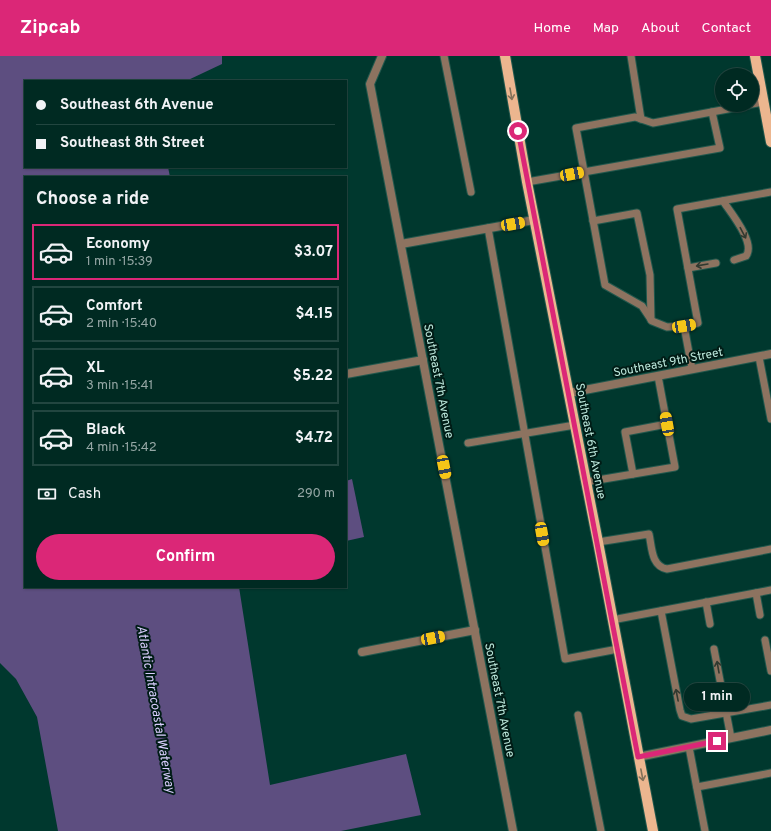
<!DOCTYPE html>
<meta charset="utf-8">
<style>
:root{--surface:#002a22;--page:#0e362f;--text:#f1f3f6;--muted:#95a7a5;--line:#224640;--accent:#db2777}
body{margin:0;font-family:Overpass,sans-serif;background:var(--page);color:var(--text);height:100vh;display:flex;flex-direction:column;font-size:15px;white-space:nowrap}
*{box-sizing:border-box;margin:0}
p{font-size:13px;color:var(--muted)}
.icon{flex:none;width:22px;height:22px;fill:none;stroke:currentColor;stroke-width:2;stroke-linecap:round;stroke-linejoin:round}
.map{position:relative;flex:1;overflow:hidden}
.side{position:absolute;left:24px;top:120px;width:323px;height:412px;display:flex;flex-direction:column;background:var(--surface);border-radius:0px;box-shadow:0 1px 3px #0004,0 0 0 1px var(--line)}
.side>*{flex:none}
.guide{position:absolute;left:24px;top:24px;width:323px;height:88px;border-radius:0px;box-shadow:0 1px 3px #0004,0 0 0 1px var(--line);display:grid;align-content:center;height:88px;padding:0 12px;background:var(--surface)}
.buttons{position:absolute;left:715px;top:12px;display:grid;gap:8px}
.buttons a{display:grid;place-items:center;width:44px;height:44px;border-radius:50%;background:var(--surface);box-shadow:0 1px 3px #0004,0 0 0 1px var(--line);font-size:20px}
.end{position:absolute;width:18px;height:18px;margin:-9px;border:5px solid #db2777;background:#fff;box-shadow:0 0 0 2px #fff}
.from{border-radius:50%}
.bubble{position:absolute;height:28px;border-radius:14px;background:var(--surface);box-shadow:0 1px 3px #0004,0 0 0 1px var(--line);font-size:13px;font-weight:700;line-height:28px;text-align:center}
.car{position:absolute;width:12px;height:24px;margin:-12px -6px;border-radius:5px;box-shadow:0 0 3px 1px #0007;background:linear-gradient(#f5c518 24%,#345 0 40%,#f5c518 0 76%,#345 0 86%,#f5c518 0)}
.guide b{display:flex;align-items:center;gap:14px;height:38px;font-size:15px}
.guide b+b{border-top:1px solid var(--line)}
.guide i{width:10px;height:10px;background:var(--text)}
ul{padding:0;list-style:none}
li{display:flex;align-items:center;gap:12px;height:56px;margin:0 8px 6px;padding:0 4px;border:2px solid var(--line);border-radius:0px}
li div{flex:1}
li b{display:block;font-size:15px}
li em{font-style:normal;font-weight:700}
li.selected{border-color:var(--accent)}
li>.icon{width:36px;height:36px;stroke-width:1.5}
h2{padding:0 12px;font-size:18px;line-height:48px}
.pay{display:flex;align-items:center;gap:10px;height:44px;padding:0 12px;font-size:15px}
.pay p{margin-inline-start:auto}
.primary-button{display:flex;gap:8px;margin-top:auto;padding:8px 12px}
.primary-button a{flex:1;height:46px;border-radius:24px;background:var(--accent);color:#fff;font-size:16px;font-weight:700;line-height:46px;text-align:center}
header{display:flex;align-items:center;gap:24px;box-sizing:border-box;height:56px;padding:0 20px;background:var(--accent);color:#fff}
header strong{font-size:19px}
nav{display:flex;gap:22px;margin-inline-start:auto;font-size:14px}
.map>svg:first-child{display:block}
.water{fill:#5d4e80}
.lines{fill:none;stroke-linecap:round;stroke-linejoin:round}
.service-casing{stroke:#22584d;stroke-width:9}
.minor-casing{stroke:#22584d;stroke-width:10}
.primary-casing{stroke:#22584d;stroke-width:12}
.service{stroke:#8d7360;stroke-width:7}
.minor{stroke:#8d7360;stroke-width:8}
.primary{stroke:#ecb68f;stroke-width:10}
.oneway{stroke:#827159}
.oneway2{stroke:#313a30}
.route{stroke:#db2777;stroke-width:5}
.labels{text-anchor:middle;stroke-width:4;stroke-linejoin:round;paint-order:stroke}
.street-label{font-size:12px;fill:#bce8dc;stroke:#001c16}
.water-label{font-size:13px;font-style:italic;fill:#d9cdfd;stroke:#001c16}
</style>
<header>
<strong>Zipcab</strong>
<nav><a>Home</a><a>Map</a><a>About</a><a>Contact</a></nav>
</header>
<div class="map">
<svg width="771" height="775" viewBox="0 0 771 775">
<rect width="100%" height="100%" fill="#00382e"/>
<g class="water">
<path d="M0 0H222V8L186 25H25V111H168L170 121H25V531H239L270 729 406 698 421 759 341 775H58L37 661 16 623 0 607Z"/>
<path d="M352 423 364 481 346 485V425Z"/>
</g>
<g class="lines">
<g class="service-casing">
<g id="service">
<path d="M444 0 471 136"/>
<path d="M631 0 641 63"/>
<path d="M752 48 764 46"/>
<path d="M527 126 720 92 712 56"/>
<path d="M723 145C731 157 756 187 746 200L734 204"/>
<path d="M593 165 637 157 650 219 651 264"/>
<path d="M488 172 565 603 618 593"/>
<path d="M688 212 716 207"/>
<path d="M684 270 667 271 652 265 642 250 605 229 576 72 635 61 653 67 749 49"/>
<path d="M759 301 771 363"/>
<path d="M692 313 684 270 698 267 677 153 771 136"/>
<path d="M468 387 575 369"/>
<path d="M633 418 625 376 667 368"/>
<path d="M586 426 675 411 658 320"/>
<path d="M598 486 649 478C652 491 651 510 667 513L771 493"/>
<path d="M756 537 760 559"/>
<path d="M706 546 710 568"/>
<path d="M661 555 680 654 682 660 691 663 771 649"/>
<path d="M612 564 771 534"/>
<path d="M765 584 771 615"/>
<path d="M714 593 731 682"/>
<path d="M578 659 601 775"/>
<path d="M689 691 705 775"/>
<path d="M697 731 771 717"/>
</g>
</g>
<g class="minor-casing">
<g id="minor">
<path d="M382 0 370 28 513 775"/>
<path d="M401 188 534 164"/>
<path d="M346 318 423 304"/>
<path d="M569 337 771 298"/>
<path d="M362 596 475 574"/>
<path d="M638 701 771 674"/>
</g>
</g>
<g class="primary-casing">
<g id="primary">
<path d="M505 0 527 126 598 486 653 775"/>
<path d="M755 0 771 86"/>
</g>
</g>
<use href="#service" class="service"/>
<use href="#minor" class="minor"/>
<use href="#primary" class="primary"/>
</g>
<defs><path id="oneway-shaft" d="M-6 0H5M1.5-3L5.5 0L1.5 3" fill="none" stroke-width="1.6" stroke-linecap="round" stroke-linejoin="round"/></defs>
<g class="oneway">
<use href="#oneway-shaft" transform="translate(511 38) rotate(80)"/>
<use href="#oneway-shaft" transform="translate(642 719) rotate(79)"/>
</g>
<g class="oneway2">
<use href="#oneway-shaft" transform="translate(743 177) rotate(62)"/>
<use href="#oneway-shaft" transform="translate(702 209) rotate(170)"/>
<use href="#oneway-shaft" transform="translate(718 611) rotate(-100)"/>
<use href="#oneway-shaft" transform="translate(677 639) rotate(-101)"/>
</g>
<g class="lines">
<path class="route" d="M518 75 638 701 717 685"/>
</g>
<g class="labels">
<g class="street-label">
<text transform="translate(668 306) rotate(-11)" y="4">Southeast 9th Street</text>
<text transform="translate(439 325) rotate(79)" y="4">Southeast 7th Avenue</text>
<text transform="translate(591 385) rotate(79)" y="4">Southeast 6th Avenue</text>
<text transform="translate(500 644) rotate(79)" y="4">Southeast 7th Avenue</text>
</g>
<g class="water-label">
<text transform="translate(157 653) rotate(80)" y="5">Atlantic Intracoastal Waterway</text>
</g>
</g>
</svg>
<div class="buttons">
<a><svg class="icon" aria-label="locate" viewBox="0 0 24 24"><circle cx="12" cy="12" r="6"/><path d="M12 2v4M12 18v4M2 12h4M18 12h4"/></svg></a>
</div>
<i class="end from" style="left:518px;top:75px"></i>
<i class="end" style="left:717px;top:685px"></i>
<div class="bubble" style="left:684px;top:627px;width:66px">1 min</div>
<i class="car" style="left:572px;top:118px;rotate:79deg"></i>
<i class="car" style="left:513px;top:168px;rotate:80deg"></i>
<i class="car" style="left:684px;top:270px;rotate:80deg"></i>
<i class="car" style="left:667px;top:368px;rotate:350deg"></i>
<i class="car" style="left:444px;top:411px;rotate:169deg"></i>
<i class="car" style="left:542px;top:478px;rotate:170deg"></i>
<i class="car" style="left:433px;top:582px;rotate:79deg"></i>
<div class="guide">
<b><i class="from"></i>Southeast 6th Avenue</b>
<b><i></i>Southeast 8th Street</b>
</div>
<section class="side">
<h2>Choose a ride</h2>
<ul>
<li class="selected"><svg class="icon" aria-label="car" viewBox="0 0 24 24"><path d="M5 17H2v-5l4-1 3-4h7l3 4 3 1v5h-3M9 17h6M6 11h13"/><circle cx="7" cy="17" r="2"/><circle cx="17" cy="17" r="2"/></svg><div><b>Economy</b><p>1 min · 15:39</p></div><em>$3.07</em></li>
<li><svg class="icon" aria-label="car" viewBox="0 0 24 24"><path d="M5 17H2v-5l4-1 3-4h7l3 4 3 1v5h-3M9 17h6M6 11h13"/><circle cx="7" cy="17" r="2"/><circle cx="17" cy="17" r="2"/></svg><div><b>Comfort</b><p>2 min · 15:40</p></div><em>$4.15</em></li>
<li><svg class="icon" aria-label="car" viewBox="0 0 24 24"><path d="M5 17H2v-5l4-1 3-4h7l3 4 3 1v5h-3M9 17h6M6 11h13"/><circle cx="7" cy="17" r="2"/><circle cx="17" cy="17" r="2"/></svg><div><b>XL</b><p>3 min · 15:41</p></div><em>$5.22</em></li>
<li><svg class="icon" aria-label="car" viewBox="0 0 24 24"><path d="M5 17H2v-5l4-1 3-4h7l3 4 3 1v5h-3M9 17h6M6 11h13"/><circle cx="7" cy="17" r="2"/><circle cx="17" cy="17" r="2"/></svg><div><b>Black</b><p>4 min · 15:42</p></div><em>$4.72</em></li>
</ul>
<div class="pay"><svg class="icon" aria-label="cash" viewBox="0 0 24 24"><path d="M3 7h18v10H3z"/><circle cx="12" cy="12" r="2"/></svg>Cash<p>290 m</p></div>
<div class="primary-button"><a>Confirm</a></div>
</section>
</div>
